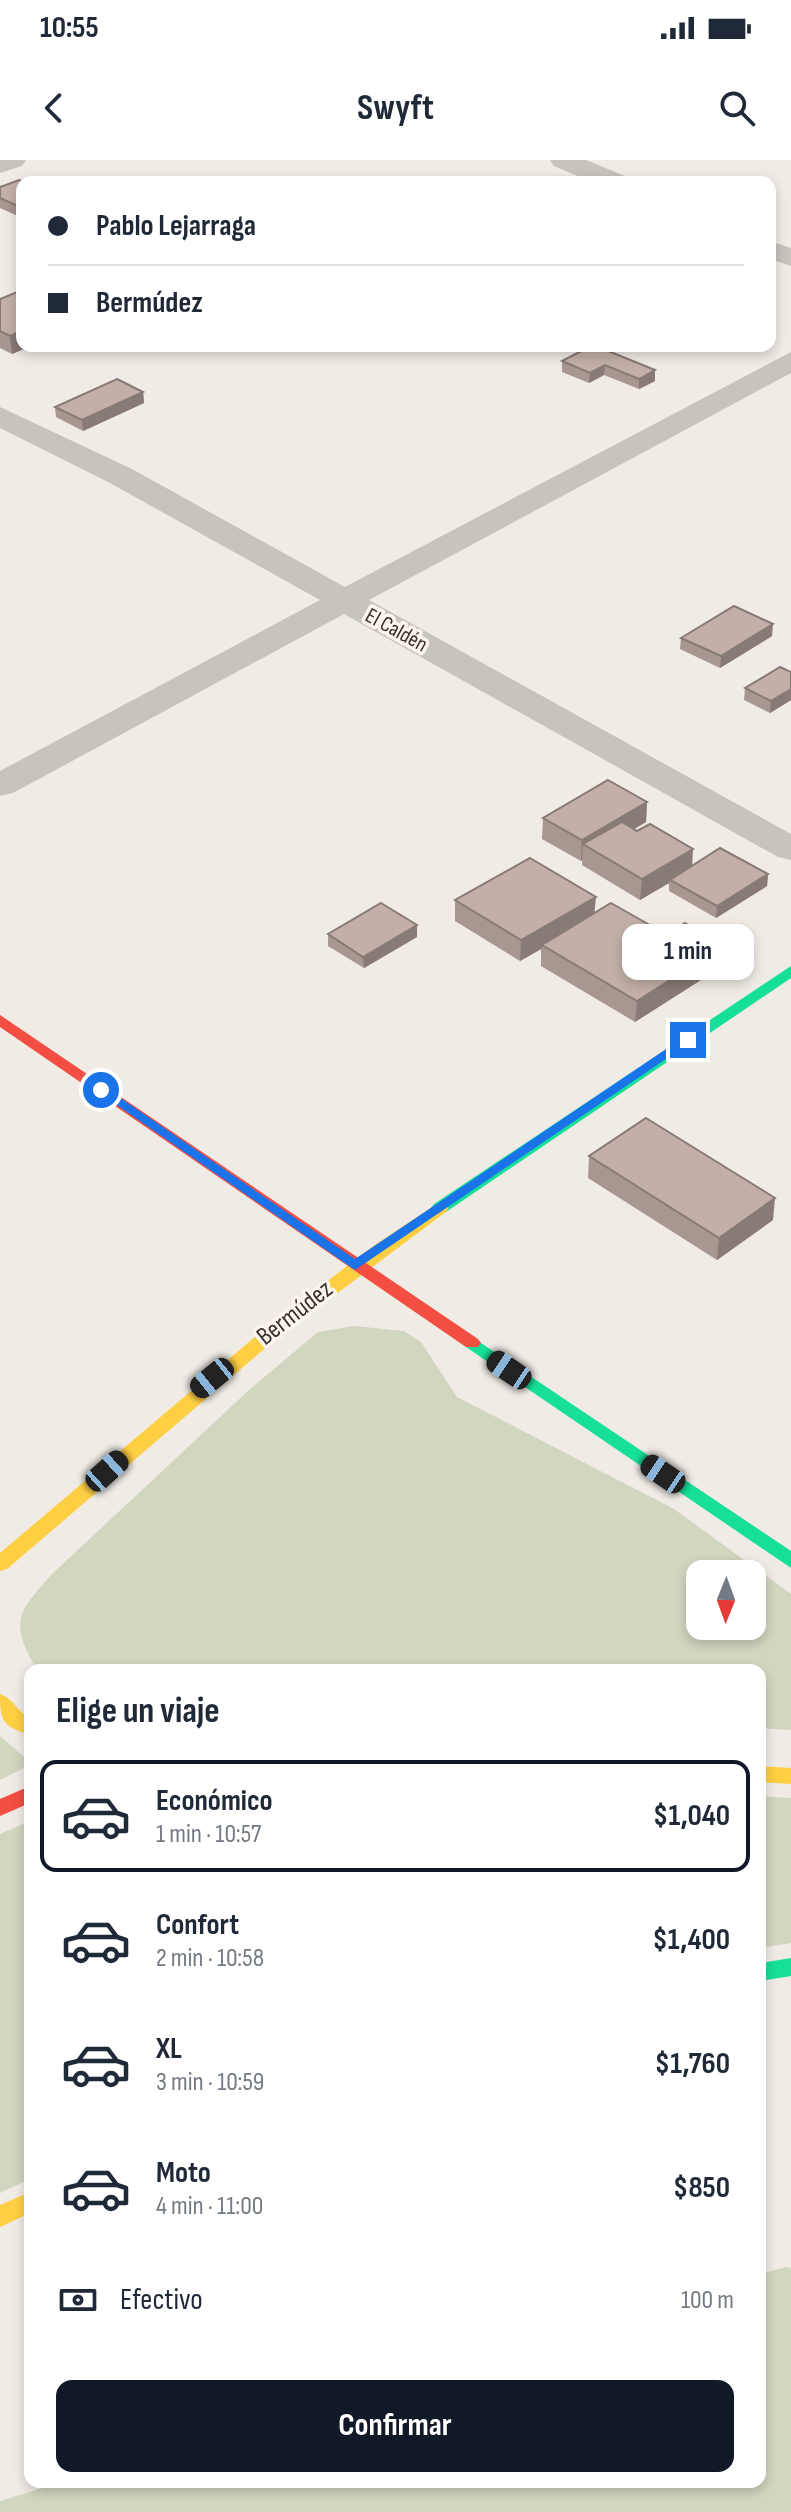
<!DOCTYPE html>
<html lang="es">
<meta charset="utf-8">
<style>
:root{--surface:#fff;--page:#f2f2f3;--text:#1f2937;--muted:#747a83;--line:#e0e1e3;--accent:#111827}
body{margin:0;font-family:"Sofia Sans Condensed",sans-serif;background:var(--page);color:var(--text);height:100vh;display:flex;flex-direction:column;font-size:30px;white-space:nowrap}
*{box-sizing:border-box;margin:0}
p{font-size:26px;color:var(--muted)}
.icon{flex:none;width:44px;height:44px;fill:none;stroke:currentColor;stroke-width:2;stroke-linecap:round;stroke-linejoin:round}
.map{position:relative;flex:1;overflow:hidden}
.panel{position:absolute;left:24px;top:1504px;width:742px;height:824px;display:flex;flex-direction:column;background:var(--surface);border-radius:16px;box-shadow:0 4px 12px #0003}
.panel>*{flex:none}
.top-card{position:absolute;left:16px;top:16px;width:760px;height:176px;border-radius:16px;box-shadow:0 4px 12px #0003;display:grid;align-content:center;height:176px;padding:0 32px;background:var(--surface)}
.needle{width:52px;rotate:181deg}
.buttons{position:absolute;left:686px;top:1400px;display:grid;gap:16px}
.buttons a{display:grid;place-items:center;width:80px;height:80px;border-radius:16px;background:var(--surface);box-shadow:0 4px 12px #0003;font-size:40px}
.end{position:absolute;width:36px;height:36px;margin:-18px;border:10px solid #1a73e8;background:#fff;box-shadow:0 0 0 4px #fff}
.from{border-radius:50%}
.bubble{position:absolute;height:56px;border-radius:16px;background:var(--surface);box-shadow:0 4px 12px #0003;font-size:26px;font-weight:700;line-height:56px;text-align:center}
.car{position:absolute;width:24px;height:48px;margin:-24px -12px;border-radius:10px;box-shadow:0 0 6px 2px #0007;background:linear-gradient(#222 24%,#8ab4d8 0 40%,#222 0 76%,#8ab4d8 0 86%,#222 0)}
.top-card b{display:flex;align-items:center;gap:28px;height:76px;font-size:30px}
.top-card b+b{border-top:2px solid var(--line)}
.top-card i{width:20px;height:20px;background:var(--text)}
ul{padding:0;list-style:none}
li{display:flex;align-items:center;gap:24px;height:112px;margin:0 16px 12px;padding:0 16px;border:4px solid transparent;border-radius:16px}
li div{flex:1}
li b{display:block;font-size:30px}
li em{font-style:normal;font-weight:700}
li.selected{border-color:var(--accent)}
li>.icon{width:72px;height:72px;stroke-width:1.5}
h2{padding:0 32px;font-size:36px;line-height:96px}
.pay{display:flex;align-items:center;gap:20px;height:88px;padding:0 32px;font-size:30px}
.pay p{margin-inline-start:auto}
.action{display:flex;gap:16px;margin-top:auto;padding:16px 32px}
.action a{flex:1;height:92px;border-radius:16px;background:var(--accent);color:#fff;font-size:32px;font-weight:700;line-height:92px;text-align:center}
.status{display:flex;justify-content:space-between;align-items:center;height:56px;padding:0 40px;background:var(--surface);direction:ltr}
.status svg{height:22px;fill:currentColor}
header{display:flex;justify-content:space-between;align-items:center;height:104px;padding:0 32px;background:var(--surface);font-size:36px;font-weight:700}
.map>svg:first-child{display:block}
.green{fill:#d1d6bf;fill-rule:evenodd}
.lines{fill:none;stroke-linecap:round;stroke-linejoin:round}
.street{fill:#c9c3be;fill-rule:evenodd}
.fast{fill:#16e098;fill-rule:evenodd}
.slow{fill:#ffcf43;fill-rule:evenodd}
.jam{fill:#f24e42;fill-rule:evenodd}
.wall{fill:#a89690}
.shaded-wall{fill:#887a75}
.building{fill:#c3afa7;stroke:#887a75;stroke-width:2}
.route{fill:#1a73e8}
.labels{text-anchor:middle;stroke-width:7;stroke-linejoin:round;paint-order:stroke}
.far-street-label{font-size:22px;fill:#3b302b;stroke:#fbf5ee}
.street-label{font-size:26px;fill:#3b302b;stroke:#fbf5ee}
</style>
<div class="status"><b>10:55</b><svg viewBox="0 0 49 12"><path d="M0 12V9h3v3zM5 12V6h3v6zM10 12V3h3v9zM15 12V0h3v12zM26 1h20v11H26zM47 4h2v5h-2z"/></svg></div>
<header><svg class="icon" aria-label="back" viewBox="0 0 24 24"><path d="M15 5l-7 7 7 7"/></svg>Swyft<svg class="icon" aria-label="search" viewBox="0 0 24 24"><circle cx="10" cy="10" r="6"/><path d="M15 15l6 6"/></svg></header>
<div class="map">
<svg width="791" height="2352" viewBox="0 0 791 2352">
<rect width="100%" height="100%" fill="#f0ebe5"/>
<g class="green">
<path d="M354 1166 404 1171 421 1182 457 1237 674 1349 791 1434V1570L760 1568V1510H37C10 1463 16 1454 51 1415L249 1230 318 1172ZM752 1414V1466H700V1414Z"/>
<path d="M0 1576 24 1597 28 1606 0 1620Z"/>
<path d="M760 1636 791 1638V1783L760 1788Z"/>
<path d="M30 1661V2019L0 2033V1674Z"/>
<path d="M786 2107 791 2108V2352H0V2341L62 2322H760V2114Z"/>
</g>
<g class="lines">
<g class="street">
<path d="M0 0H26L22 6 0 13Z"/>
<path d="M550 0H586L625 16 629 22H592L554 6Z"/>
<path d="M770 81 791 88V106L770 99Z"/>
<path d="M791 192V213L369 440 791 674V700L778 697 344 454 13 633 0 636V611L320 440 110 323 0 268V247L132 309 345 427Z"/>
</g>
<g class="fast">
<path d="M791 806V818L446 1052H434L431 1048 434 1044Z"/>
<path d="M472 1177 791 1391V1408L466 1187 463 1183 466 1179Z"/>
<path d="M791 1798V1816L760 1821V1803Z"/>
</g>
<g class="slow">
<path d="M440 1042 449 1048 446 1052 276 1179 7 1409 0 1411V1393L263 1170 376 1084Z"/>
<path d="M0 1534C13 1538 17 1552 30 1558V1575C3 1566 0 1562 0 1534Z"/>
<path d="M760 1606 791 1608V1624L760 1622Z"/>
<path d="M30 2032V2053L0 2067V2045Z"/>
</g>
<g class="jam">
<path d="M0 855 478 1179 481 1183 478 1187H466L0 867Z"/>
<path d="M30 1626V1643L0 1656V1639Z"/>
</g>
</g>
<g class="wall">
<path d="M22 22V58L0 48V27Z"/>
<path d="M0 139 22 186H31L12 194 0 188Z"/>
<path d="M591 186 655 221 639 229 604 215 589 223 562 212V201Z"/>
<path d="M143 232 144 243 83 271 56 257 55 247Z"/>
<path d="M772 476 720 508 680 489 681 478Z"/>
<path d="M791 512V540L770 553 744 540 745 528Z"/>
<path d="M647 642 646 662 634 669 692 706 768 714 767 726 716 758 669 731V723L640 740 582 705V700L581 701 542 679 543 658Z"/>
<path d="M455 740 595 752 667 775 733 790 732 802 712 815 705 811 704 818 635 862 541 806V789L520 801 455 761Z"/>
<path d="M328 774 417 777 364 808 328 786Z"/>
<path d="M589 996 773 1060 717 1100 588 1018Z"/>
</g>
<g class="shaded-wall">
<path d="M22 171V186H31L12 194 10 176Z"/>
<path d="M605 205 604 215 589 223 590 213Z"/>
<path d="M655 210V221L639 229V219Z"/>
<path d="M143 232 144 243 83 271 82 260Z"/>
<path d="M773 464 772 476 720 508 721 496Z"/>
<path d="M791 529V540L770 553 771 541Z"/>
<path d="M647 642 646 662 596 692 583 684 582 700 581 701 582 680Z"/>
<path d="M693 689 692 710 670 720 669 723 640 740 642 719Z"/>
<path d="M768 714 767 726 716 758 717 746Z"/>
<path d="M596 737 594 758 542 785 541 789 520 801 521 780Z"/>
<path d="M417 765V777L364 808 363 797Z"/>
<path d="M733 790 732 802 712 815 713 803Z"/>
<path d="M706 797 704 818 635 862 637 841Z"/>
<path d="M775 1038 773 1060 717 1100 719 1078Z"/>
</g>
<g class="building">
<path d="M19 20 23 22H22V48L0 38V27Z"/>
<path d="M22 130V171L10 176 0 171V139Z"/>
<path d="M591 186H596L655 210 639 219 605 205 590 213 562 201Z"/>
<path d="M117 219 143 232 82 260 55 247Z"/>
<path d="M734 446 773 464 721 496 681 478Z"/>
<path d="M780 507 791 512V529L771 541 745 528Z"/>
<path d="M608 620 647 642 582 680 543 658Z"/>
<path d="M622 662 637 671 650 664 693 689 642 719 583 684Z"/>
<path d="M720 688 768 714 717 746 670 720Z"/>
<path d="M530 698 596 737 521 780 455 740Z"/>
<path d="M381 743 417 765 363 797 328 774Z"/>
<path d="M611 743 706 797 637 841 542 785Z"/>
<path d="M685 763 733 790 713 803 706 799V797L667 775Z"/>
<path d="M646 958 775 1038 719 1078 589 996Z"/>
</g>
<path class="route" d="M684 877 694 880 355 1110 95 930 106 928 355 1099Z"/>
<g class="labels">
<g class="far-street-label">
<text transform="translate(397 469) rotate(29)" y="8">El Caldén</text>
</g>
<g class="street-label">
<text transform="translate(294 1152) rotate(-38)" y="9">Bermúdez</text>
</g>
</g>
</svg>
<div class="buttons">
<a><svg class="needle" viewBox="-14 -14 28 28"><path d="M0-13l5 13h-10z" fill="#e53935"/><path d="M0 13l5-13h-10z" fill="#747a83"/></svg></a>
</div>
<i class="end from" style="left:101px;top:930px"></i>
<i class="end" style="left:688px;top:880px"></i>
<div class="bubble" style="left:622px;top:764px;width:132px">1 min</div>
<i class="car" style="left:509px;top:1210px;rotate:304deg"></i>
<i class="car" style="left:212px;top:1218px;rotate:231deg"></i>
<i class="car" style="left:107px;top:1311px;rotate:48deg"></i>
<i class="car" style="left:663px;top:1314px;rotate:304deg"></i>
<div class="top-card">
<b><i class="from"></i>Pablo Lejarraga</b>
<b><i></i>Bermúdez</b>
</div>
<section class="panel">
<h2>Elige un viaje</h2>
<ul>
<li class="selected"><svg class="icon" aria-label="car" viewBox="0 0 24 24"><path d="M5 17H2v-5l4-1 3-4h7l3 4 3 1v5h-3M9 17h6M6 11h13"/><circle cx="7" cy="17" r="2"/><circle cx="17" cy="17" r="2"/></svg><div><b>Económico</b><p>1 min · 10:57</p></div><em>$1,040</em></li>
<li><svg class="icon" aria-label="car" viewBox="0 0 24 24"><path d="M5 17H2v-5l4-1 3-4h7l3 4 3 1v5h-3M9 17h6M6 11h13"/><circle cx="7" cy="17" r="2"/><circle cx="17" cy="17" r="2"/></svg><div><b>Confort</b><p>2 min · 10:58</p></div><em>$1,400</em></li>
<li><svg class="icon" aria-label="car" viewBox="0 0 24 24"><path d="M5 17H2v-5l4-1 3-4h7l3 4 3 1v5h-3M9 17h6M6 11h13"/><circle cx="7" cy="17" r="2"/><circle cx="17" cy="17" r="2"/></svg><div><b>XL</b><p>3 min · 10:59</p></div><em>$1,760</em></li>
<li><svg class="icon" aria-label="car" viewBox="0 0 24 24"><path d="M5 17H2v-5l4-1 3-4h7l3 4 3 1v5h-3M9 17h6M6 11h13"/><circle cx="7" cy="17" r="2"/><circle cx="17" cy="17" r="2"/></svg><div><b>Moto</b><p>4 min · 11:00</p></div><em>$850</em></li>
</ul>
<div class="pay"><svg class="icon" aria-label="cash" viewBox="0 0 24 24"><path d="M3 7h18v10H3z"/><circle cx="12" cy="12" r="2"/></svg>Efectivo<p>100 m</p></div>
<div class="action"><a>Confirmar</a></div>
</section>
</div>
